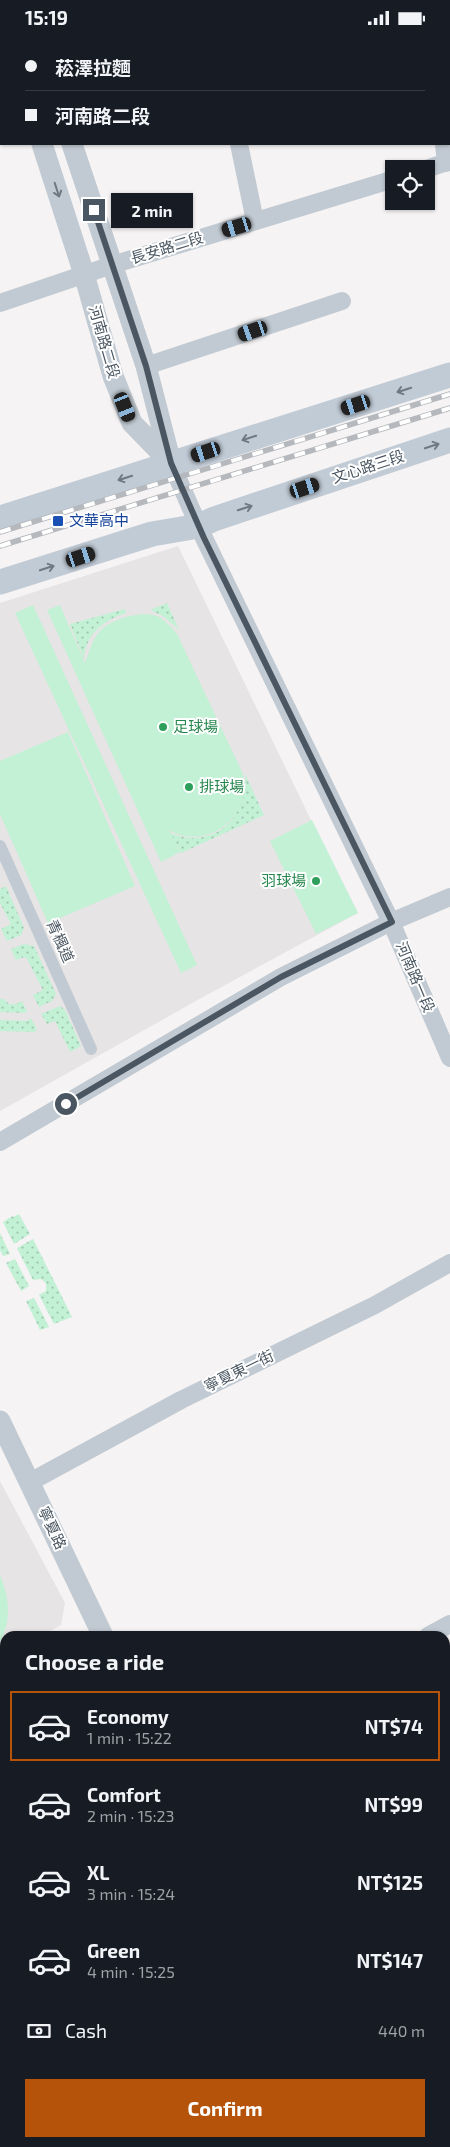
<!DOCTYPE html>
<meta charset="utf-8">
<style>
:root{--surface:#171b24;--page:#20242c;--text:#f1f3f6;--muted:#9ea1a6;--line:#363941;--accent:#b45309}
body{margin:0;font-family:"Exo 2","Noto Sans TC",sans-serif;background:var(--page);color:var(--text);height:100vh;display:flex;flex-direction:column;font-size:19px;white-space:nowrap}
*{box-sizing:border-box;margin:0}
p{font-size:16px;color:var(--muted)}
.icon{flex:none;width:28px;height:28px;fill:none;stroke:currentColor;stroke-width:2;stroke-linecap:round;stroke-linejoin:round}
.map{position:relative;flex:1;overflow:hidden}
.panel{position:absolute;left:0px;top:1596px;width:450px;height:516px;display:flex;flex-direction:column;background:var(--surface);border-radius:15px 15px 0 0;box-shadow:0 1px 4px #0004}
.panel>*{flex:none}
.guide{position:absolute;left:0px;top:0px;width:450px;height:110px;box-shadow:0 1px 4px #0004;display:grid;align-content:center;height:110px;padding:0 25px;background:var(--surface)}
.tools{position:absolute;left:385px;top:125px;display:grid;gap:10px}
.tools a{display:grid;place-items:center;width:50px;height:50px;border-radius:0px;background:var(--surface);box-shadow:0 1px 4px #0004;font-size:25px}
.end{position:absolute;width:22px;height:22px;margin:-11px;border:6px solid #4a5661;background:#fff;box-shadow:0 0 0 2px #fff}
.from{border-radius:50%}
.bubble{position:absolute;height:35px;border-radius:0px;background:var(--surface);box-shadow:0 1px 4px #0004;font-size:16px;font-weight:700;line-height:35px;text-align:center}
.car{position:absolute;width:15px;height:30px;margin:-15px -8px;border-radius:6px;box-shadow:0 0 4px 1px #0007;background:linear-gradient(#222 24%,#8ab4d8 0 40%,#222 0 76%,#8ab4d8 0 86%,#222 0)}
.guide b{display:flex;align-items:center;gap:18px;height:48px;font-size:19px}
.guide b+b{border-top:1px solid var(--line)}
.guide i{width:12px;height:12px;background:var(--text)}
ul{padding:0;list-style:none}
li{display:flex;align-items:center;gap:15px;height:70px;margin:0 10px 8px;padding:0 15px;border:2px solid transparent;border-radius:0px}
li div{flex:1}
li b{display:block;font-size:19px}
li em{font-style:normal;font-weight:700}
li.active{border-color:var(--accent)}
li>.icon{width:45px;height:45px;stroke-width:1.5}
h2{padding:0 25px;font-size:22px;line-height:60px}
.pay{display:flex;align-items:center;gap:12px;height:55px;padding:0 25px;font-size:19px}
.pay p{margin-inline-start:auto}
.primary-button{display:flex;gap:10px;margin-top:auto;padding:10px 25px}
.primary-button a{flex:1;height:58px;border-radius:0px;background:var(--accent);color:#fff;font-size:20px;font-weight:700;line-height:58px;text-align:center}
.status{display:flex;justify-content:space-between;align-items:center;height:35px;padding:0 25px;background:var(--surface);direction:ltr}
.status svg{height:14px;fill:currentColor}
.map>svg:first-child{display:block}
.education{fill:#e6e4e5}
.grass{fill:url(#grass-dots)}
.pitch{fill:#c3f1d5}
.lines{fill:none;stroke-linecap:round;stroke-linejoin:round}
.pedestrian{stroke:#c1cad2;stroke-width:12}
.minor{stroke:#c1cad2;stroke-width:18}
.tertiary{stroke:#c1cad2;stroke-width:21}
.secondary{stroke:#c1cbd6;stroke-width:25}
.rail-casing{stroke:#b5b8bd;stroke-width:5.5}
.rail{stroke:#fff;stroke-width:4;stroke-dasharray:11;stroke-linecap:butt}
.oneway{stroke:#6e7983}
.oneway2{stroke:#6e7984}
.route{stroke:#4a5661;stroke-width:6}
.transit-dot{fill:#1a4fb4;stroke:#fff;stroke-width:2}
.leisure-dot{fill:#2e9e5b;stroke:#fff;stroke-width:2}
.labels{text-anchor:middle;stroke-width:4;stroke-linejoin:round;paint-order:stroke}
.street-label{font-size:15px;fill:#4a5661;stroke:#fff}
.transit-label{font-size:15px;fill:#164399;stroke:#fff;text-anchor:start}
.leisure-label{font-size:15px;fill:#27864d;stroke:#fff;text-anchor:start}
</style>
<div class="status"><b>15:19</b><svg viewBox="0 0 49 12"><path d="M0 12V9h3v3zM5 12V6h3v6zM10 12V3h3v9zM15 12V0h3v12zM26 1h20v11H26zM47 4h2v5h-2z"/></svg></div>
<div class="map">
<svg width="450" height="2112" viewBox="0 0 450 2112">
<defs>
<pattern id="grass-dots" width="8" height="8" patternUnits="userSpaceOnUse" patternTransform="scale(1.25)"><rect width="8" height="8" fill="#c3f1d5"/><path d="M2 2h.1M6 6h.1" fill="none" stroke="#a0c6b0" stroke-width="1.8" stroke-linecap="round"/></pattern>
</defs>
<rect width="100%" height="100%" fill="#f5f3f3"/>
<g class="education">
<path d="M178 511 310 783 358 878 203 962 0 1076V568Z"/>
<path d="M0 1446 65 1568 61 1590 42 1601H5V1623L0 1626Z"/>
</g>
<g class="grass">
<path d="M167 568 179 595 163 581 150 575Z"/>
<path d="M125 574 126 578C104 585 85 600 84 624L70 589Z"/>
<path d="M245 739 264 780 181 818 170 798C214 816 248 783 245 739Z"/>
<path d="M6 851 24 893 21 900 7 906 1 894 11 889 0 868V854Z"/>
<path d="M24 909 34 911 56 959 52 966 39 972 33 960 43 955 27 924 24 922 16 925 11 914Z"/>
<path d="M0 964H4L9 969H16L22 966 27 976 24 978 0 977Z"/>
<path d="M60 971 65 975 81 1011 70 1017 55 986 47 989 41 979Z"/>
<path d="M31 983 37 995 34 997 0 996V985L27 986Z"/>
<path d="M19 1179 30 1199 14 1209 3 1187 12 1181 13 1182Z"/>
<path d="M0 1198 10 1219 3 1221 0 1215Z"/>
<path d="M33 1204 72 1282 54 1289 39 1260 46 1256V1248L41 1244 33 1245 17 1213Z"/>
<path d="M15 1224 29 1251 21 1256 6 1228Z"/>
<path d="M34 1263 49 1292 40 1295 26 1266Z"/>
</g>
<g class="pitch">
<path d="M33 570 197 930 181 938 15 578Z"/>
<path d="M60 570 85 628C89 617 91 607 99 597 109 585 137 577 153 580 163 582 171 592 177 599L243 739C244 744 245 750 245 754 241 791 201 814 169 795L180 817 161 827 47 575Z"/>
<path d="M68 697 135 851 48 888 0 779V726Z"/>
<path d="M312 785 358 878 316 899 270 806Z"/>
<path d="M0 1540C9 1561 12 1585 0 1607Z"/>
</g>
<g class="lines">
<path class="pedestrian" d="M0 811 91 1014"/>
<g class="minor">
<path d="M193 0V1"/>
<path d="M250 1V0"/>
<path d="M449 18 450 11"/>
<path d="M0 38H1"/>
<path d="M239 109 255 186"/>
<path d="M444 109 446 128"/>
<path d="M426 134 450 126"/>
<path d="M0 268 112 230 394 144"/>
<path d="M146 331 342 266"/>
<path d="M171 428 204 503 391 887 450 1023"/>
<path d="M0 1107 281 942 391 887 450 862"/>
<path d="M30 1447 181 1365 375 1270 450 1228"/>
<path d="M428 1601 450 1589"/>
<path d="M445 1763 450 1760"/>
<path d="M0 1770 5 1780"/>
<path d="M0 2006 5 2004"/>
</g>
<g class="tertiary">
<path d="M6 0 7 1"/>
<path d="M35 0 36 1"/>
<path d="M42 109 84 239 113 341 132 388 171 428"/>
<path d="M72 109 146 331 171 428"/>
<path d="M0 1386 103 1601"/>
<path d="M363 2108 366 2112"/>
</g>
<g class="secondary">
<path d="M0 483 450 340"/>
<path d="M0 547 152 499 199 491 214 484 450 405"/>
</g>
<g class="rail-casing">
<g id="rail">
<path d="M0 497 450 359"/>
<path d="M0 511 450 373"/>
</g>
</g>
<use href="#rail" class="rail"/>
</g>
<defs><path id="oneway-shaft" d="M-6 0H5M1.5-3L5.5 0L1.5 3" fill="none" stroke-width="1.6" stroke-linecap="round" stroke-linejoin="round" transform="scale(1.25)"/></defs>
<use class="oneway" href="#oneway-shaft" transform="translate(57 155) rotate(72)"/>
<g class="oneway2">
<use href="#oneway-shaft" transform="translate(404 355) rotate(162)"/>
<use href="#oneway-shaft" transform="translate(249 403) rotate(162)"/>
<use href="#oneway-shaft" transform="translate(432 411) rotate(-18)"/>
<use href="#oneway-shaft" transform="translate(125 443) rotate(162)"/>
<use href="#oneway-shaft" transform="translate(245 473) rotate(-18)"/>
<use href="#oneway-shaft" transform="translate(47 533) rotate(-18)"/>
</g>
<g class="lines">
<path class="route" d="M66 1069 281 942 392 887 204 503 171 428 146 331 94 175"/>
</g>
<rect class="transit-dot" x="52" y="480" width="12" height="12" rx="2.5"/>
<g class="leisure-dot">
<circle cx="163" cy="692" r="5"/>
<circle cx="189" cy="752" r="5"/>
<circle cx="316" cy="846" r="5"/>
</g>
<g class="labels">
<g class="street-label">
<text transform="translate(167 213) rotate(-17)" y="5">長安路二段</text>
<text transform="translate(104 307) rotate(74)" y="5">河南路二段</text>
<text transform="translate(368 432) rotate(-18)" y="5">文心路三段</text>
<text transform="translate(60 906) rotate(66)" y="5">青楓道</text>
<text transform="translate(415 942) rotate(67)" y="5">河南路一段</text>
<text transform="translate(239 1336) rotate(-26)" y="5">寧夏東一街</text>
<text transform="translate(52 1493) rotate(65)" y="5">寧夏路</text>
</g>
<g class="transit-label">
<text x="69" y="491">文華高中</text>
</g>
<g class="leisure-label">
<text x="173" y="697">足球場</text>
<text x="199" y="757">排球場</text>
<text x="306" y="851" text-anchor="end">羽球場</text>
</g>
</g>
</svg>
<div class="tools">
<a><svg class="icon" aria-label="locate" viewBox="0 0 24 24"><circle cx="12" cy="12" r="6"/><path d="M12 2v4M12 18v4M2 12h4M18 12h4"/></svg></a>
</div>
<i class="end from" style="left:66px;top:1069px"></i>
<i class="end" style="left:94px;top:175px"></i>
<div class="bubble" style="left:111px;top:158px;width:82px">2 min</div>
<i class="car" style="left:237px;top:192px;rotate:253deg"></i>
<i class="car" style="left:253px;top:296px;rotate:251deg"></i>
<i class="car" style="left:356px;top:370px;rotate:252deg"></i>
<i class="car" style="left:125px;top:372px;rotate:158deg"></i>
<i class="car" style="left:206px;top:417px;rotate:252deg"></i>
<i class="car" style="left:305px;top:453px;rotate:72deg"></i>
<i class="car" style="left:81px;top:522px;rotate:72deg"></i>
<div class="guide">
<b><i class="from"></i>菘澤拉麵</b>
<b><i></i>河南路二段</b>
</div>
<section class="panel">
<h2>Choose a ride</h2>
<ul>
<li class="active"><svg class="icon" aria-label="car" viewBox="0 0 24 24"><path d="M5 17H2v-5l4-1 3-4h7l3 4 3 1v5h-3M9 17h6M6 11h13"/><circle cx="7" cy="17" r="2"/><circle cx="17" cy="17" r="2"/></svg><div><b>Economy</b><p>1 min · 15:22</p></div><em>NT$74</em></li>
<li><svg class="icon" aria-label="car" viewBox="0 0 24 24"><path d="M5 17H2v-5l4-1 3-4h7l3 4 3 1v5h-3M9 17h6M6 11h13"/><circle cx="7" cy="17" r="2"/><circle cx="17" cy="17" r="2"/></svg><div><b>Comfort</b><p>2 min · 15:23</p></div><em>NT$99</em></li>
<li><svg class="icon" aria-label="car" viewBox="0 0 24 24"><path d="M5 17H2v-5l4-1 3-4h7l3 4 3 1v5h-3M9 17h6M6 11h13"/><circle cx="7" cy="17" r="2"/><circle cx="17" cy="17" r="2"/></svg><div><b>XL</b><p>3 min · 15:24</p></div><em>NT$125</em></li>
<li><svg class="icon" aria-label="car" viewBox="0 0 24 24"><path d="M5 17H2v-5l4-1 3-4h7l3 4 3 1v5h-3M9 17h6M6 11h13"/><circle cx="7" cy="17" r="2"/><circle cx="17" cy="17" r="2"/></svg><div><b>Green</b><p>4 min · 15:25</p></div><em>NT$147</em></li>
</ul>
<div class="pay"><svg class="icon" aria-label="cash" viewBox="0 0 24 24"><path d="M3 7h18v10H3z"/><circle cx="12" cy="12" r="2"/></svg>Cash<p>440 m</p></div>
<div class="primary-button"><a>Confirm</a></div>
</section>
</div>
